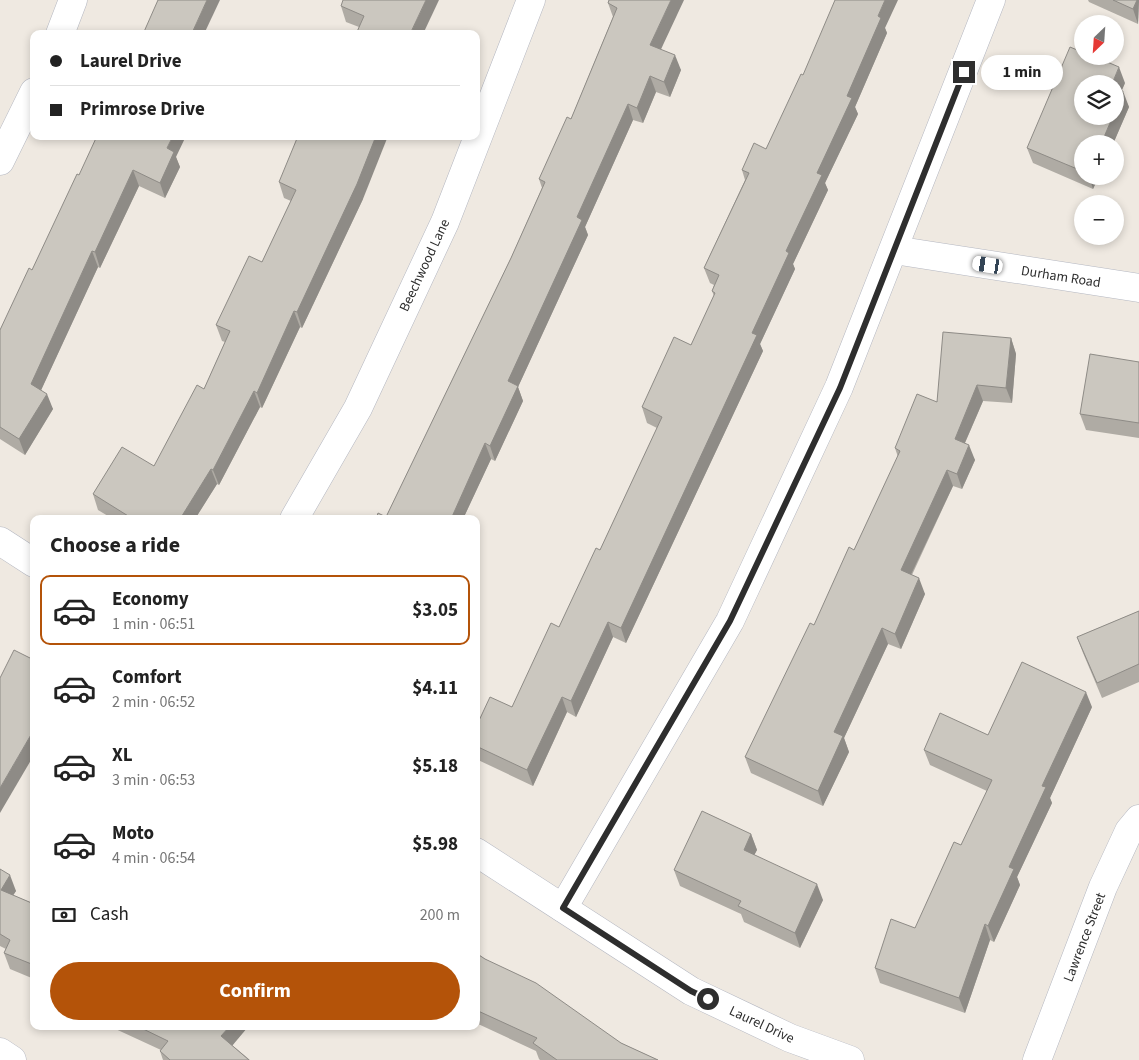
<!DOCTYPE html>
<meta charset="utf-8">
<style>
:root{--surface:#fff;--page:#f6f6f6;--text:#222;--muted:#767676;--line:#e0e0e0;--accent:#b45309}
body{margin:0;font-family:"Source Sans 3",sans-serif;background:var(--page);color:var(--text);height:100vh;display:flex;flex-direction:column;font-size:19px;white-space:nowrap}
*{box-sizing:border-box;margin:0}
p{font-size:16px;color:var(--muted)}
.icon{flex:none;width:28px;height:28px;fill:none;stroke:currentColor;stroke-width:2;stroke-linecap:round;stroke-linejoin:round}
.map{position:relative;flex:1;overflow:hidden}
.sheet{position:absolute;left:30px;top:515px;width:450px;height:515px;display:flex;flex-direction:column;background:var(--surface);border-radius:10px;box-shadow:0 2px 8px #0003}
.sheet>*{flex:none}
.top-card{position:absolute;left:30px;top:30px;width:450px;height:110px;border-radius:10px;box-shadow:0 2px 8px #0003;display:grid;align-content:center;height:110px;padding:0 20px;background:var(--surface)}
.needle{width:32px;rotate:205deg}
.controls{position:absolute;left:1074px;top:15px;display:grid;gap:10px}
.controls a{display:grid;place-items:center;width:50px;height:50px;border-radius:50%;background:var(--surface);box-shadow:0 2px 8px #0003;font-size:25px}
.end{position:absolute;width:22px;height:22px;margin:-11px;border:6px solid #2e2e2e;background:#fff;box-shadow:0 0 0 2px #fff}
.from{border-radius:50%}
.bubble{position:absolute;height:35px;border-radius:18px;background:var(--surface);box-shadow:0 2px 8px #0003;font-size:16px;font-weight:700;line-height:35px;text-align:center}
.car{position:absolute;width:15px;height:30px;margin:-15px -8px;border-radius:6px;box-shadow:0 0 4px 1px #0007;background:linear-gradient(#fff 24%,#345 0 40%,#fff 0 76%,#345 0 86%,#fff 0)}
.top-card b{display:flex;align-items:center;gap:18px;height:48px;font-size:19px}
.top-card b+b{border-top:1px solid var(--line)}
.top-card i{width:12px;height:12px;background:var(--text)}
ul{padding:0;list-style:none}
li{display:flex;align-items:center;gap:15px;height:70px;margin:0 10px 8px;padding:0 10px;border:2px solid transparent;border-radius:10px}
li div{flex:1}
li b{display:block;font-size:19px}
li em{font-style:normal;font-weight:700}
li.active{border-color:var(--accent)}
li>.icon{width:45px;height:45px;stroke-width:1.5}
h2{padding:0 20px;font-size:22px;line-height:60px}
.pay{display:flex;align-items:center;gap:12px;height:55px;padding:0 20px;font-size:19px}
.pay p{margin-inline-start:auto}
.action{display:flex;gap:10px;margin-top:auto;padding:10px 20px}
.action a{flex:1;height:58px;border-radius:30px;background:var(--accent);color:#fff;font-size:20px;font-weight:700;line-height:58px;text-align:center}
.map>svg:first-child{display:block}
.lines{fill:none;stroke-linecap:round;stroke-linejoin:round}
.minor-casing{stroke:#b4b7c1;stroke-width:29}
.minor{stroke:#fff;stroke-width:28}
.wall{fill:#afaba4}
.shaded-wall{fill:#8e8b86}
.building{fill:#cbc7bf;stroke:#8e8b86}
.route{stroke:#2e2e2e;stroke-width:6}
.labels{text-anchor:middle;stroke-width:5;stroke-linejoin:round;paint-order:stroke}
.street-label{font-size:14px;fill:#2e2e2e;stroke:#fff}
</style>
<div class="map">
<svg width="1139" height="1060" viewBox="0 0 1139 1060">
<rect width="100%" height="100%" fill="#efe9e1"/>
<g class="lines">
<g class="minor-casing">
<g id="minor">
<path d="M60 34 73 0"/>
<path d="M0 161 34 92"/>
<path d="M894 250 1139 288"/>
<path d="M294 519 358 408 445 222 531 0"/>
<path d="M0 541 34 563"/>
<path d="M476 852 691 991 790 1038 850 1060"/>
<path d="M563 908 730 621 839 387 991 0"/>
<path d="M0 1052 12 1060"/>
<path d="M1037 1060 1103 887 1129 831 1139 819"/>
</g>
</g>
<use href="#minor" class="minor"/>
</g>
<g class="wall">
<path d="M609 0 661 49 681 70 670 97 656 92 643 123 633 120 585 227 588 235 518 387 523 401 495 461 491 459 463 519H376L386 517 511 258 542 188 539 179 571 119 613 17 608 3Z"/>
<path d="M1088 0H1139L1138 24 1089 2Z"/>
<path d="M341 6 423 34 359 27 346 22Z"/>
<path d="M885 28 887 33 855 107 858 114 825 183 828 190 793 264 795 269 760 344 763 351 626 643 613 637 576 717 567 712 533 786 476 759V727L512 707 559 627 600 550 657 428 647 423 642 407 691 345 714 296 712 291 714 285 710 283 704 268 745 180 742 170 766 149 803 75Z"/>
<path d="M1125 83 1121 91 1129 107 1113 144H1082V176H1099L1093 189 1033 163 1027 148Z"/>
<path d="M176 157 180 167 165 198 139 186 100 268 98 267 41 390 53 409 25 455 0 439V330L32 270 79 175Z"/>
<path d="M279 182 363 199 302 328 300 327 262 408 260 407 219 485 217 484 195 519H113L98 510 93 494 154 466 204 389 225 342 222 341 216 325 262 262 291 201 284 198Z"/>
<path d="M1011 338 1016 354 1012 403 983 401 965 443 975 460 962 489 953 486 912 575 925 594 901 649 888 644 844 738 849 752 823 806 751 773 745 757 854 550 898 457 895 448 937 402Z"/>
<path d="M1139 362V438L1086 430 1080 414Z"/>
<path d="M1139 611V682L1102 698 1083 653 1077 637Z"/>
<path d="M1092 707 1050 798 1052 803 1017 877 1020 885 994 942 990 940 965 1013 880 983 875 968 915 928 961 845 987 791 930 765 924 750 988 735Z"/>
<path d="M751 834 757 850 754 855 823 900 800 948 744 922 741 914 680 886 674 870Z"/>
<path d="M0 869 16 891 13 895 34 904V979L10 969 4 953 6 949 0 946Z"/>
<path d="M476 953 485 959 621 1043 658 1060H540L539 1059 536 1051 476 1023Z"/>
<path d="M109 1026H246L247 1028 232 1045 250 1060H163L160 1051 161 1050Z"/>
</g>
<g class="shaded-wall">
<path d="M207 0H220L204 34H192V33Z"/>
<path d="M426 0H439L423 34H410Z"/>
<path d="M671 0H684L656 60 650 45Z"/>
<path d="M885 0H898L885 28 887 33 855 107 858 114 825 183 828 190 793 264 795 269 760 344 763 351 626 643 621 628 752 333 786 251 878 16Z"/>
<path d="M1137 0H1139L1138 24 1133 9Z"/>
<path d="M675 55 681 70 670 97 664 82Z"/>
<path d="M1119 67 1125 83 1117 102 1115 97V84H1112Z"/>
<path d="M650 76 656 92 643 123 637 108Z"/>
<path d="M1123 91 1129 107 1113 144H1101L1113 116H1115V111Z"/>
<path d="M628 104 633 120 585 227 588 235 518 387 523 401 495 461 490 446 508 381 577 217Z"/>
<path d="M173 136H186L176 157 180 167 165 198 160 183 167 148Z"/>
<path d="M376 136H388L363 199 302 328 297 312Z"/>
<path d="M133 170 139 186 100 268 95 252Z"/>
<path d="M1089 176H1099L1093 189Z"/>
<path d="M92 251 98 267 37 399 31 384Z"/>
<path d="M294 311 300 327 262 408 257 393Z"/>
<path d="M1011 338 1016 354 1012 403 1006 388Z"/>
<path d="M977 385 983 401 960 454 955 439Z"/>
<path d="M254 391 260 407 219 485 213 470Z"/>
<path d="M47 394 53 409 25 455 19 439Z"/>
<path d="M485 443 491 459 463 519H451Z"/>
<path d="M969 445 975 460 962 489 957 474Z"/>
<path d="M211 469 217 484 195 519H180Z"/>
<path d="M947 470 953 486 906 585 901 570Z"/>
<path d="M919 578 925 594 901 649 895 634Z"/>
<path d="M608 622 613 637 576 717 571 701Z"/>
<path d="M882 628 888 644 844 738 849 752 823 806 818 791 834 732Z"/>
<path d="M1086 692 1092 707 1050 798 1052 803 1017 877 1020 885 994 942 988 926 1009 867 1042 786Z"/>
<path d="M562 697 567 712 533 786 527 770Z"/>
<path d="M32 733 34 738V755L0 813V788Z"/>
<path d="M751 834 757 850 749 865 744 850Z"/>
<path d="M10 875 16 891 6 906 1 890Z"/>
<path d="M817 884 823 900 800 948 795 933Z"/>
<path d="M985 924 990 940 965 1013 959 998Z"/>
<path d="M230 1026H246L247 1028 227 1052 221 1036Z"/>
</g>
<g class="building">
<path d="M158 0H207L192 33 194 34H143Z"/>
<path d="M343 0H426L410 34H356L364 16 341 6Z"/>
<path d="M609 0H671L650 45 675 55 664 82 650 76 637 108 628 104 577 217 582 220 508 381 518 386 490 446 485 443 451 519H376L378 513 386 517 511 258 545 182 539 179 567 117 571 119 617 8 608 3Z"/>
<path d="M835 0H885L878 16 881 18 847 96 852 98 817 173 822 175 786 251 789 253 752 333 757 335 621 628 608 622 571 701 562 697 527 770 476 746V727L490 697 512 707 551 623 559 627 596 548 600 550 662 417 642 407 674 337 691 345 715 293 712 291 719 275 704 268 749 173 742 170 754 143 766 149 801 74 803 75Z"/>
<path d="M1113 0H1137L1133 9Z"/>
<path d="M1070 47 1082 52V56H1093L1119 67 1112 84H1082V116H1113L1101 144H1082V171L1027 148Z"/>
<path d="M1115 88 1123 91 1115 111Z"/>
<path d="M97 136H173L167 148 174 152 160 183 133 170 95 252 92 251 31 384 47 394 19 439 0 427V330L29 268 32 270 77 174 79 175Z"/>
<path d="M298 136H376L357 184 297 312 294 311 257 393 254 391 213 470 211 469 180 519H133L93 494 122 447 154 466 197 385 204 389 230 331 216 325 249 256 262 262 296 190 279 182Z"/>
<path d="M943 332 1011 338 1006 388 977 385 955 439 969 445 957 474 947 470 901 570 919 578 895 634 882 628 834 732 843 736 818 791 745 757 810 623 814 625 849 547 854 550 900 451 895 448 917 394 937 402Z"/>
<path d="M1090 354 1139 362V423L1080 414Z"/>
<path d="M1139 611V664L1097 683 1077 637Z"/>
<path d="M14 650 34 660V734L32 733 0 788V678Z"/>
<path d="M1022 662 1086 692 1042 786 1046 787 1009 867 1014 869 988 926 985 924 959 998 875 968 891 919 915 928 954 842 961 845 992 780 924 750 940 713 988 735Z"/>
<path d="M702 811 751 834 744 850 817 884 795 933 738 906 741 901 674 870Z"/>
<path d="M0 869 10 875 1 890 34 904V965L4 953 10 940 0 934Z"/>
<path d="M476 953 485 959 536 983 621 1043 658 1060H557L533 1043 537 1038 476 1010Z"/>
<path d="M137 1026H230L221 1036 249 1060H170L160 1051 168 1041Z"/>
</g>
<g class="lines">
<path class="route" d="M708 999 691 991 563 908 730 621 840 388 964 72"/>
</g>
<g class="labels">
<g class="street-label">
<text transform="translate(424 265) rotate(-65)" y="5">Beechwood Lane</text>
<text transform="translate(1061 276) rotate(9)" y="5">Durham Road</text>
<text transform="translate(1084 937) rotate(-69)" y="5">Lawrence Street</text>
<text transform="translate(762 1024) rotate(25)" y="5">Laurel Drive</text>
</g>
</g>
</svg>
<div class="controls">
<a><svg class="needle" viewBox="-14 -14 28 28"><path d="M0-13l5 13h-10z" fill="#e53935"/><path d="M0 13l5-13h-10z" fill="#767676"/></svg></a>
<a><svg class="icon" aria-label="layers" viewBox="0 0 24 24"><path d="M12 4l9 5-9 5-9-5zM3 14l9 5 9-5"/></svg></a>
<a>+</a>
<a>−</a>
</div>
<i class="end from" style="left:708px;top:999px"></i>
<i class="end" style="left:964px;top:72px"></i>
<div class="bubble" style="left:981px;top:55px;width:82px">1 min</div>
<i class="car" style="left:988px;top:265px;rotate:279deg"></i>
<div class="top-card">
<b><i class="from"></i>Laurel Drive</b>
<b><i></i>Primrose Drive</b>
</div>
<section class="sheet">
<h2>Choose a ride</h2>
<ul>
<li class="active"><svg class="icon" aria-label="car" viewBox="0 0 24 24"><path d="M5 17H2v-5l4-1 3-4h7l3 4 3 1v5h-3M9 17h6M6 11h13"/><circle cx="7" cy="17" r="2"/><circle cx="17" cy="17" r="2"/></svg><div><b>Economy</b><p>1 min · 06:51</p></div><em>$3.05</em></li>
<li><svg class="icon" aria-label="car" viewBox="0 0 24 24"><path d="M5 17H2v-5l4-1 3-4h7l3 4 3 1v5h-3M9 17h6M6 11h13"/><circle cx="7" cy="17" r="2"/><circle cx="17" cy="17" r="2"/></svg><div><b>Comfort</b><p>2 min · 06:52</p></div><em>$4.11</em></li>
<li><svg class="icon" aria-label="car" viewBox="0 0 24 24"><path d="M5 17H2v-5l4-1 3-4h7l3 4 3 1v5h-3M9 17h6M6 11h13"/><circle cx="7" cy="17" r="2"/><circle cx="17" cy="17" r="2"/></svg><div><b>XL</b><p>3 min · 06:53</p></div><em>$5.18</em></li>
<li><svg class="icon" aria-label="car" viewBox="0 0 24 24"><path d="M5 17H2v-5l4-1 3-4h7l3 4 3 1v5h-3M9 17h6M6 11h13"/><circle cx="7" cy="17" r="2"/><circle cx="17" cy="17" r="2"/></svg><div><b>Moto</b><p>4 min · 06:54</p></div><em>$5.98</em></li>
</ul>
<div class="pay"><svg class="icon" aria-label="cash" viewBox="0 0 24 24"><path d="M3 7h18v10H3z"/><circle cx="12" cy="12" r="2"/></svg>Cash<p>200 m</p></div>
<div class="action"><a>Confirm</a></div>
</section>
</div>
